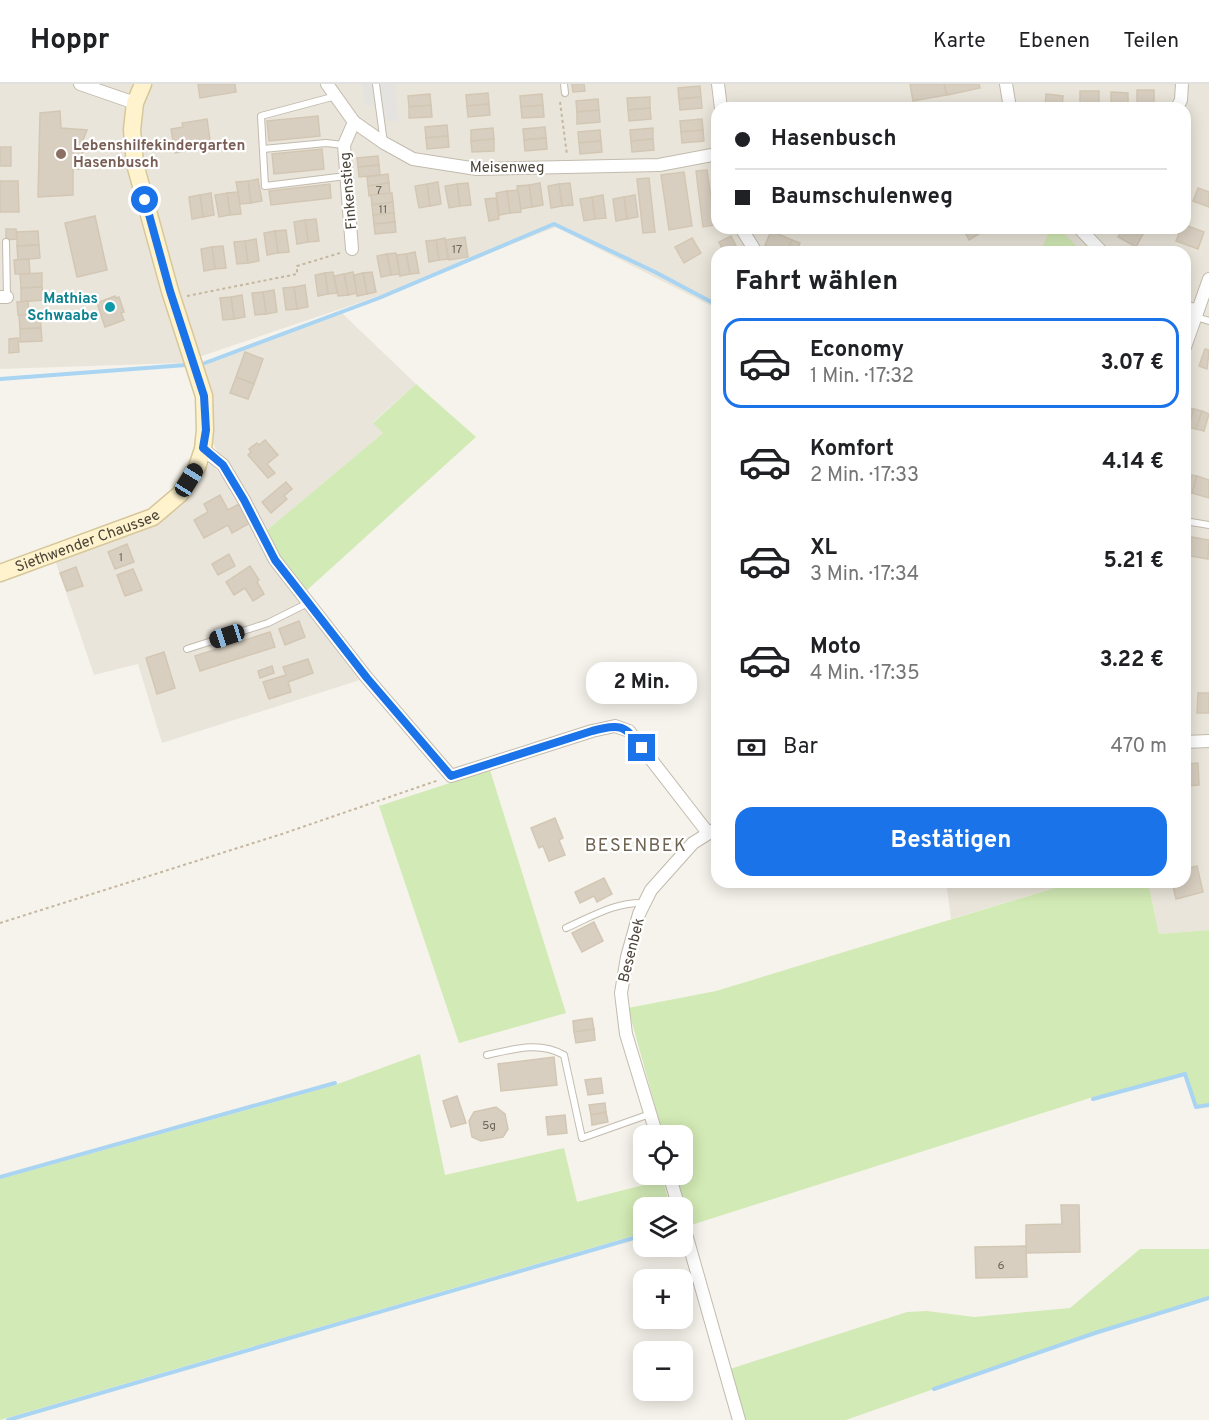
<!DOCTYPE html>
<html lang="de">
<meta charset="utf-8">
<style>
:root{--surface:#fff;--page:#f6f6f6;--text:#202124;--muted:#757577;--line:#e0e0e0;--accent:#1a73e8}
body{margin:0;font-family:Overpass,sans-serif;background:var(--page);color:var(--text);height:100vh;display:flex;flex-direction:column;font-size:22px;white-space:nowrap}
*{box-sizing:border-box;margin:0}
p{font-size:20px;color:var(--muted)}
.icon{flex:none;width:33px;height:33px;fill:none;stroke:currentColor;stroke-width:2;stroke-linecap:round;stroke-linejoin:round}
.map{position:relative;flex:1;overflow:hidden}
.details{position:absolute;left:711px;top:162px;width:480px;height:642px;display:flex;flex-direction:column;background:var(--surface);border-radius:18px;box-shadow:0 3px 15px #0003}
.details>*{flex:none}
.top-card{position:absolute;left:711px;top:18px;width:480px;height:132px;border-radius:18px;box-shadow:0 3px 15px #0003;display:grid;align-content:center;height:132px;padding:0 24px;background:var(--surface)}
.controls{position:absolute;left:633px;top:1041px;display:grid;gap:12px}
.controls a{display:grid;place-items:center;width:60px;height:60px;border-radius:12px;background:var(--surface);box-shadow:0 3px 15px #0003;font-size:30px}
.end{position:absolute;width:27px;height:27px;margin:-14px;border:8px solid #1a73e8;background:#fff;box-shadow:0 0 0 3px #fff}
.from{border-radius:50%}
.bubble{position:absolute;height:42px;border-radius:18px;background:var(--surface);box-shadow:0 3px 15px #0003;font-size:20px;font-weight:700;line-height:42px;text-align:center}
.car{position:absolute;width:18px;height:36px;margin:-18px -9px;border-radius:8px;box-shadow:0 0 4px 2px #0007;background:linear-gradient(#222 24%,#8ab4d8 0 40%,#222 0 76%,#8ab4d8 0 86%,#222 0)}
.top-card b{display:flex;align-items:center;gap:21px;height:57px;font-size:22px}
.top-card b+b{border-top:2px solid var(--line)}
.top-card i{width:15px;height:15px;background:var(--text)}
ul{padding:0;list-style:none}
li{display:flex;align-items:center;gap:18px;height:90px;margin:0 12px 9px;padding:0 12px;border:3px solid transparent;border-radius:18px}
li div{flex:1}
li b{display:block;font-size:22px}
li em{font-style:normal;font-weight:700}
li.selected{border-color:var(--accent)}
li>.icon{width:54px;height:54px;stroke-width:1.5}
h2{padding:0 24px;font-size:27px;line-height:72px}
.pay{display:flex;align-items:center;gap:15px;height:66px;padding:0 24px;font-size:22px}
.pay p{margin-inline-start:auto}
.action{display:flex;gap:12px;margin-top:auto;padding:12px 24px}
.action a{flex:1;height:69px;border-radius:18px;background:var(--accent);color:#fff;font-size:24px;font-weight:700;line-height:69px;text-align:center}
header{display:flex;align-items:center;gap:36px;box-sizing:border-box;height:84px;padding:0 30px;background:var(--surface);border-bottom:2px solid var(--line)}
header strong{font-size:28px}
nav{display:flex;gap:33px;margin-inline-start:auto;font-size:21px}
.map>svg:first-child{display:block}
.residential{fill:#eae5da;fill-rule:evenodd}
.green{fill:#d2eab5}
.parking{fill:#e5e3e0}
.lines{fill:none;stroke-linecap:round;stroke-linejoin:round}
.stream{stroke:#a9d4f2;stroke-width:4}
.building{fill:#d8cfc1;stroke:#d3c7b4;stroke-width:1.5}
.lane-casing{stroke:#c2bbae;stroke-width:8}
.street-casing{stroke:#c2bbae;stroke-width:14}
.secondary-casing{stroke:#d6c79b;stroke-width:19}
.path{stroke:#c4b79f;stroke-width:2;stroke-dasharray:3 3;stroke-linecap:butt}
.lane{stroke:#fff;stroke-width:6}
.street{stroke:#fff;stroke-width:12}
.secondary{stroke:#fff3cd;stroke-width:16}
.route{stroke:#1a73e8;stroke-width:8}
.education-dot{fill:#8d6e63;stroke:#fff;stroke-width:2}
.culture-dot{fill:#0f9aa8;stroke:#fff;stroke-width:2}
.labels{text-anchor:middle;stroke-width:4.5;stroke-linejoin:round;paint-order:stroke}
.number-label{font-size:12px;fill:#6e675b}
.education-label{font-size:15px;font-weight:bold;fill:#785e54;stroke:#fff;text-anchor:start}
.street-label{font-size:15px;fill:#4b4439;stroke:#fff}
.culture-label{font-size:15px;font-weight:bold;fill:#0d838f;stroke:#fff;text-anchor:end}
.quarter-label{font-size:18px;letter-spacing:1.5px;fill:#6e6250;stroke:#fff}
</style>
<header>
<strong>Hoppr</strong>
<nav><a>Karte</a><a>Ebenen</a><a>Teilen</a></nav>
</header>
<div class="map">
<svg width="1209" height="1336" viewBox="0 0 1209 1336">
<rect width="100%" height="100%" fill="#f6f3ec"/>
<g class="residential">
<path d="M0 0H1209V846L1159 850 1148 798H1185V168H717V225L556 143 382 211 181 279 0 285ZM717 24H1185V144H717Z"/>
<path d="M342 229 416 300 373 338 383 349 266 447 210 355 202 282Z"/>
<path d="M210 378 237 411 363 595 162 659 138 580 94 591 55 476 151 442 184 418Z"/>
<path d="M946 798H1074L951 835Z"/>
</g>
<g class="green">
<path d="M1051 144H1058L1083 168H1040Z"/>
<path d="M416 300 476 353 306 507 282 476 266 447 383 349 373 339Z"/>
<path d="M490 686 566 929 459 959 379 722Z"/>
<path d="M1074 798H1148L1159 850 1209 846V1020L1197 1022 1185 989 1093 1013 688 1142 674 1091 682 1090V1052L663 1051 628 924 716 907Z"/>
<path d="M420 970 445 1091 564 1064 577 1118 663 1096 670 1123 644 1124 643 1149 0 1336V1095L335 1001Z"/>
<path d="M1140 1165H1209V1212L1095 1248 846 1336H746L730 1285 907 1228 927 1227 974 1233 1070 1224Z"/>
</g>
<path class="parking" d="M362 0H395L399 37H381L379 21 365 22Z"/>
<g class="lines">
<g class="stream">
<path d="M205 279 379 214 554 140 655 188 717 221"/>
<path d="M0 295 186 281"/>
<path d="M1093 1015 1185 990 1196 1023 1209 1021"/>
<path d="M0 1093 335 999"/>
<path d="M934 1305 1095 1249 1209 1214"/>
<path d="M8 1336 644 1151"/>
</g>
</g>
<g class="building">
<path d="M198 0H235L236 8 200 14Z"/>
<path d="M572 0H584L585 7 573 8Z"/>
<path d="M910 0H944L947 11 913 17Z"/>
<path d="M944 0H979L980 4 947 11Z"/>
<path d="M700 2 701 13 679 15 678 4Z"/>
<rect x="1137" y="6" width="17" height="18"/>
<rect x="1080" y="7" width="19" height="17"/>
<path d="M1111 8 1128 9V24H1111Z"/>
<path d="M488 9 489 20 467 22 466 11Z"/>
<path d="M430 10 431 21 409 23 408 12Z"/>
<path d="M542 10 543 21 521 23 520 12Z"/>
<path d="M1046 10 1063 12 1062 24H1045Z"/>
<path d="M650 13V24L628 26 627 14Z"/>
<path d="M701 13 702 24 680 26 679 15Z"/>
<path d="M598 15 599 26 577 28 576 17Z"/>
<path d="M489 20 490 31 468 33 467 22Z"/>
<path d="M431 21 432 33 409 34V23Z"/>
<path d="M543 21 544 33 522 34 521 23Z"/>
<path d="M650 24 651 35 629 37 628 26Z"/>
<path d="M599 26 600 38 577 40V28Z"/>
<path d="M60 27 61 44 87 46 83 56 82 85H73V111L38 113 40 29Z"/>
<path d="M318 32 320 52 269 57 267 37Z"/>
<path d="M207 35 211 63 175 69 171 45 183 43 182 39Z"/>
<path d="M702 35 703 46 681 48 680 37Z"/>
<path d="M447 41 448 52 426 54 425 43Z"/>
<path d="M545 43 546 54 524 56 523 45Z"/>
<path d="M493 44 494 55 471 57V46Z"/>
<path d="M653 44V55L631 57 630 46Z"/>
<path d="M600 46 601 57 579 59 578 48Z"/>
<path d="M703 46 704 57 682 59 681 48Z"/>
<path d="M448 52 449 63 427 65 426 54Z"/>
<path d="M546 54 547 65 525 67 524 56Z"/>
<path d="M494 55V67L472 68 471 57Z"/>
<path d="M653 55 654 66 632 68 631 57Z"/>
<path d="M601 57 602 68 580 70 579 59Z"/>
<rect x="0" y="63" width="11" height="19"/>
<path d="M322 65 324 85 274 90 272 70Z"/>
<path d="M378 72 379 81 358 83 357 74Z"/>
<path d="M379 81 380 91 359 93 358 83Z"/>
<path d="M707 86 715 141 703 143 696 87Z"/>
<path d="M684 88 692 142 669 146 661 91Z"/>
<path d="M388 90 389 99 368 102 367 93Z"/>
<path d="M649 94 655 148 643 149 637 95Z"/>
<path d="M258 95 262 117 251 119 248 97Z"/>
<path d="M0 97H18L19 128H0Z"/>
<path d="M248 97 251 119 240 120 236 98Z"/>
<path d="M438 98 441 120 430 122 427 100Z"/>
<path d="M389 99 390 110 369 112 368 102Z"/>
<path d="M468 99 471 121 460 122 457 100Z"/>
<path d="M540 99 543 121 532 123 529 101Z"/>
<path d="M570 99 573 121 562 122 559 100Z"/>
<path d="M330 100 331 114 271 121 269 107Z"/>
<path d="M427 100 430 122 419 124 415 102Z"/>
<path d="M457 100 460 122 449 124 445 102Z"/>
<path d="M559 100 562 122 551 124 548 102Z"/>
<path d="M529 101 532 123 521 125 517 102Z"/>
<path d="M1198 104 1209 108V123L1193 117Z"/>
<path d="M518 106 521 128 510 129 507 107Z"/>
<path d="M507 107 510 129 499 131 496 109Z"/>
<path d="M238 108 241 130 230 131 227 109Z"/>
<path d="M211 109 214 131 203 133 200 111Z"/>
<path d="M227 109 230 131 219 133 215 111Z"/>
<path d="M392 109 393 118 372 121 371 111Z"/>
<path d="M200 111 203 133 192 135 189 113Z"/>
<path d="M603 111 606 134 595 135 592 113Z"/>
<path d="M635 111 638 133 627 135 624 113Z"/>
<path d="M592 113 595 135 584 137 580 115Z"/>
<path d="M624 113 627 135 616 137 613 115Z"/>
<path d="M496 114 499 135 489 137 485 115Z"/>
<path d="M393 118 394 129 373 131 372 121Z"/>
<path d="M394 129 395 138 374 140 373 131Z"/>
<path d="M95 132 107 186 77 193 65 139Z"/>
<path d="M316 135 319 157 308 158 305 136Z"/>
<path d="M305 136 308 158 297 160 294 138Z"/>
<path d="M395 138 396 148 375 150 374 140Z"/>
<path d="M1185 141 1204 148 1198 165 1176 157 1181 144H1185Z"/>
<path d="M963 144H989L969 156Z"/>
<path d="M1123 144H1132L1143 150 1136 163 1118 153Z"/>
<path d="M6 145H16L17 155 6 156Z"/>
<path d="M286 146 289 168 278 169 275 147Z"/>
<path d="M38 147 39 161 17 162V148Z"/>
<path d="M275 147 278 169 267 171 264 149Z"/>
<path d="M771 147 792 156 787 168H781L765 161Z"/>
<path d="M731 152 736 162 724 168 719 158Z"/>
<path d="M465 153 468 173 449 176 445 156Z"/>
<path d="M445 154 448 175 439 176 436 156Z"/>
<path d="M692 154 701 169 684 179 675 163Z"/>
<path d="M256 155 259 177 248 179 245 157Z"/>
<path d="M436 156 439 176 429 178 426 157Z"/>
<path d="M792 156 800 159 796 168H787Z"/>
<path d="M245 157 248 179 237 180 234 158Z"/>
<path d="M39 161 40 174 18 176 17 162Z"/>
<path d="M223 162 226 184 215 185 212 163Z"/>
<path d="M212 163 215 185 204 187 201 165Z"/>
<path d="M415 168 419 189 410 190 406 170Z"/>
<path d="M396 169 400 190 391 191 387 170Z"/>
<path d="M387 170 391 191 381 193 377 172Z"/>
<path d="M406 170 410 190 400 192 397 171Z"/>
<path d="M29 175 30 190H15L14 176Z"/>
<path d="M333 188 337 209 328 210 325 189Z"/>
<path d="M353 188 357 209 348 211 344 190Z"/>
<path d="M372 188 376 208 367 210 363 189Z"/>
<path d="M42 189V203L21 204 20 190Z"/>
<path d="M325 189 328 210 318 212 315 191Z"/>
<path d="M363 189 367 210 357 212 354 191Z"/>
<path d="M344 190 348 211 338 212 334 192Z"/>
<path d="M305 201 308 223 297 225 294 203Z"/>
<path d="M42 203 43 216 21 218V204Z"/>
<path d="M294 203 297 225 286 226 283 204Z"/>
<path d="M274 206 277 228 266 230 263 208Z"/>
<path d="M263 208 266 230 255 231 252 209Z"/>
<path d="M242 211 245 233 234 235 231 213Z"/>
<path d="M115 212 116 214 119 213 124 228 121 229 124 236 105 243 97 219Z"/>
<path d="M231 213 234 235 223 236 220 214Z"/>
<path d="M28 217 29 231H18L17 218Z"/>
<path d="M40 230 41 244 20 245 19 231Z"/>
<path d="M41 244 42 257 20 258V245Z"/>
<path d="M18 254 19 268 9 269V255Z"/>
<path d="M1205 265 1209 266 1207 285 1199 282Z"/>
<path d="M245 268 263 275 254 300 236 293Z"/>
<path d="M236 293 254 300 248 315 230 309Z"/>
<path d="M1186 323 1194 325 1188 343 1185 342Z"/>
<path d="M1194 325 1202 327 1196 345 1188 343Z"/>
<path d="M1202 327 1209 330 1204 347 1196 345Z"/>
<path d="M265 356 278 371 267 380 275 389 268 394 248 371 251 368 249 365 257 359 259 361Z"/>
<path d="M1185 390 1197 392 1192 409 1185 407Z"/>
<path d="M1197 392 1209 396V414L1192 409Z"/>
<path d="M286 398 292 405 284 412 287 415 271 429 262 418Z"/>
<path d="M220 411 228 426 239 420 250 439 232 449 228 441 204 454 194 436 208 428 204 420Z"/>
<path d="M1186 452 1209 456 1208 475 1185 471Z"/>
<path d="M127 460 134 478 115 485 108 468Z"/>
<path d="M229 470 235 482 218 491 212 480Z"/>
<path d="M250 482 259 496 257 498 264 510 253 517 245 504 234 511 226 498Z"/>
<path d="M76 483 83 502 67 507 60 489Z"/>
<path d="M133 485 142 506 125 512 117 491Z"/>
<path d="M299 537 305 553 285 561 279 545Z"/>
<path d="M270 548 275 563 200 587 195 572Z"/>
<path d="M164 568 175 604 157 610 146 574Z"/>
<path d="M308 575 313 589 288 598 291 608 269 615 263 598 286 591 283 583Z"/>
<path d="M272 582 274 589 260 594 258 587Z"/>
<path d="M1198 609H1209V629H1197Z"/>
<path d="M1198 679 1199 701 1185 702V680Z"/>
<path d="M555 734 563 754 559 756 565 771 549 777 543 762 539 764 531 744Z"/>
<path d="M1197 782 1203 808 1176 815 1172 798H1185V785Z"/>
<path d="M604 794 612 810 597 818 594 812 580 819 575 808Z"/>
<path d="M594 838 603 857 582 868 572 849Z"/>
<path d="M592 934 594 945 574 948 573 937Z"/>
<path d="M594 945 595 956 576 959 574 948Z"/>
<path d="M554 973 557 1001 501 1007 498 980Z"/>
<path d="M601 994 603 1009 588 1011 585 996Z"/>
<path d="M457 1012 466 1039 451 1043 443 1017Z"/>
<path d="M605 1019 606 1028 591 1031 589 1021Z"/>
<path d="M496 1023 505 1030 508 1045 503 1053 481 1057 472 1053 469 1037 474 1028Z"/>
<path d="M606 1028 608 1038 592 1041 591 1031Z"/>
<path d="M565 1031 567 1049 548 1051 546 1033Z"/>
<path d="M1061 1121H1079L1080 1168 1026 1169V1141L1062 1140Z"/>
<path d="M1026 1162 1027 1193 976 1194 975 1163Z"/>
</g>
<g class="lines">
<g class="lane-casing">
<g id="lane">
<path d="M376 0 384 59"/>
<path d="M564 0 565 9"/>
<path d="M336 12 261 32 265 102 346 92"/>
<path d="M263 65 326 59 344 61"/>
<path d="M6 158 7 213"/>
<path d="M1196 233 1209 237"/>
<path d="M1185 437 1209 441"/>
<path d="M187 565 268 539 308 519"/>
<path d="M566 844C593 832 615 818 644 819"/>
<path d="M487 971C514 965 539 957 564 971L582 1054 650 1030"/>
</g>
</g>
<g class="street-casing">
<g id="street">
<path d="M80 0 135 19"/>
<path d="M327 0 354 38 384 59 413 75 477 85 659 81 717 70"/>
<path d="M718 0 721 24"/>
<path d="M1006 0 1010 24"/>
<path d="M1177 24 1181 16 1182 0"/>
<path d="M741 144 756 168"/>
<path d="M1079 144 1102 168"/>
<path d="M352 165 344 61 354 38"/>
<path d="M0 213H7"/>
<path d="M1185 223 1197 227"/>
<path d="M1185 263 1209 195"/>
<path d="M203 365 223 381 244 416 275 476 367 594 451 692 592 647 615 642 629 647 708 749"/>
<path d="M1185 658 1209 657"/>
<path d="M657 1052 626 950 621 909 627 873 639 830 651 806 693 759 717 744"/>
<path d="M669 1090 679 1124"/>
<path d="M682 1136 739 1336"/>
</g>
</g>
<g class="secondary-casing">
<g id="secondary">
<path id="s1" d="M0 489 153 433 180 410 197 383 203 365 205 346 204 312 170 207 135 80 132 46 135 19 143 0"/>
</g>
</g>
<g class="path">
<path d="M560 18 567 71"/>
<path d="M187 212 297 190V182L340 169"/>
<path d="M0 839 282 750 439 696"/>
</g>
<use href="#lane" class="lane"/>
<use href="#street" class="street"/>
<use href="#secondary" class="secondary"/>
</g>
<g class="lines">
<path class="route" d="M145 116 170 207 204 312 206 346 203 364 223 381 244 416 275 476 367 594 451 692 592 647C621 640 624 640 642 664"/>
</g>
<circle class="education-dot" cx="61" cy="70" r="6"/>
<circle class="culture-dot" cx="110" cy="223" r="6"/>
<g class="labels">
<g class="number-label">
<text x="379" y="110">7</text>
<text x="383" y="129">11</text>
<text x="457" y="169">17</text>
<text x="121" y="477">1</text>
<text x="489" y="1045">5g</text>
<text x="1001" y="1185">6</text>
</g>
<g class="education-label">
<text x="73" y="66">Lebenshilfekindergarten<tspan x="73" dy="17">Hasenbusch</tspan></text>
</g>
<g class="street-label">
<text x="507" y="88">Meisenweg</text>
<text transform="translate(348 107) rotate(-95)" y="5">Finkenstieg</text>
<text dy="5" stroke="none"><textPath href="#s1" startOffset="93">Siethwender Chaussee</textPath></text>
<text transform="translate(631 866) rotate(-76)" y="5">Besenbek</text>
</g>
<g class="culture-label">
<text x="98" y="219">Mathias<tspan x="98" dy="17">Schwaabe</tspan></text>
</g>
<g class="quarter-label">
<text x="636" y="767">BESENBEK</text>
</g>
</g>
</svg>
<div class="controls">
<a><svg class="icon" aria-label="locate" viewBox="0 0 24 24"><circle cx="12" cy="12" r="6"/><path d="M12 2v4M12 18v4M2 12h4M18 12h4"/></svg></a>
<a><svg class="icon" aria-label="layers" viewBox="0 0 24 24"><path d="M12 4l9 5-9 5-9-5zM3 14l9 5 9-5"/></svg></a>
<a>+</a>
<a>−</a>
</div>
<i class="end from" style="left:145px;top:116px"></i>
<i class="end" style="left:642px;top:664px"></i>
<div class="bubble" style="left:586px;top:578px;width:111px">2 Min.</div>
<i class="car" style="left:189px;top:396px;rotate:32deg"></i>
<i class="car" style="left:227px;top:552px;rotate:252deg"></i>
<div class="top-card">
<b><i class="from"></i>Hasenbusch</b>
<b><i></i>Baumschulenweg</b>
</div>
<section class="details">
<h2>Fahrt wählen</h2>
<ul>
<li class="selected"><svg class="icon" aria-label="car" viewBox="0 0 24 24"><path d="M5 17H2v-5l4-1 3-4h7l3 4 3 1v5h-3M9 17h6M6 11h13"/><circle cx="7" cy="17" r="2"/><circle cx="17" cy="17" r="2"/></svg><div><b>Economy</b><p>1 Min. · 17:32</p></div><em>3.07 €</em></li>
<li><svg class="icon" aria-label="car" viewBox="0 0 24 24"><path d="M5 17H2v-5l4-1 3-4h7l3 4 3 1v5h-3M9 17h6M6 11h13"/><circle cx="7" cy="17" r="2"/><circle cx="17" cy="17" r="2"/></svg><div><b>Komfort</b><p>2 Min. · 17:33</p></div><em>4.14 €</em></li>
<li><svg class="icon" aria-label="car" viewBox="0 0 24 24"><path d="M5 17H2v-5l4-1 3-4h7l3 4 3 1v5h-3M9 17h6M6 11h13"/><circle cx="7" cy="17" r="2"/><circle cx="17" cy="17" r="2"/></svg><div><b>XL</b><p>3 Min. · 17:34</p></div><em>5.21 €</em></li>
<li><svg class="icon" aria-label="car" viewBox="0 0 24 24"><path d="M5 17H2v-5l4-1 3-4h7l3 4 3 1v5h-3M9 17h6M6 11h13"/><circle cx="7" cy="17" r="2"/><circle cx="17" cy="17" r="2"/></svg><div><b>Moto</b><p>4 Min. · 17:35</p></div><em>3.22 €</em></li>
</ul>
<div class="pay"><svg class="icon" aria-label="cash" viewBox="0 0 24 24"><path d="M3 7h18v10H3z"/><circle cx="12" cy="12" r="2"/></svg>Bar<p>470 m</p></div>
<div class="action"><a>Bestätigen</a></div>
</section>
</div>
